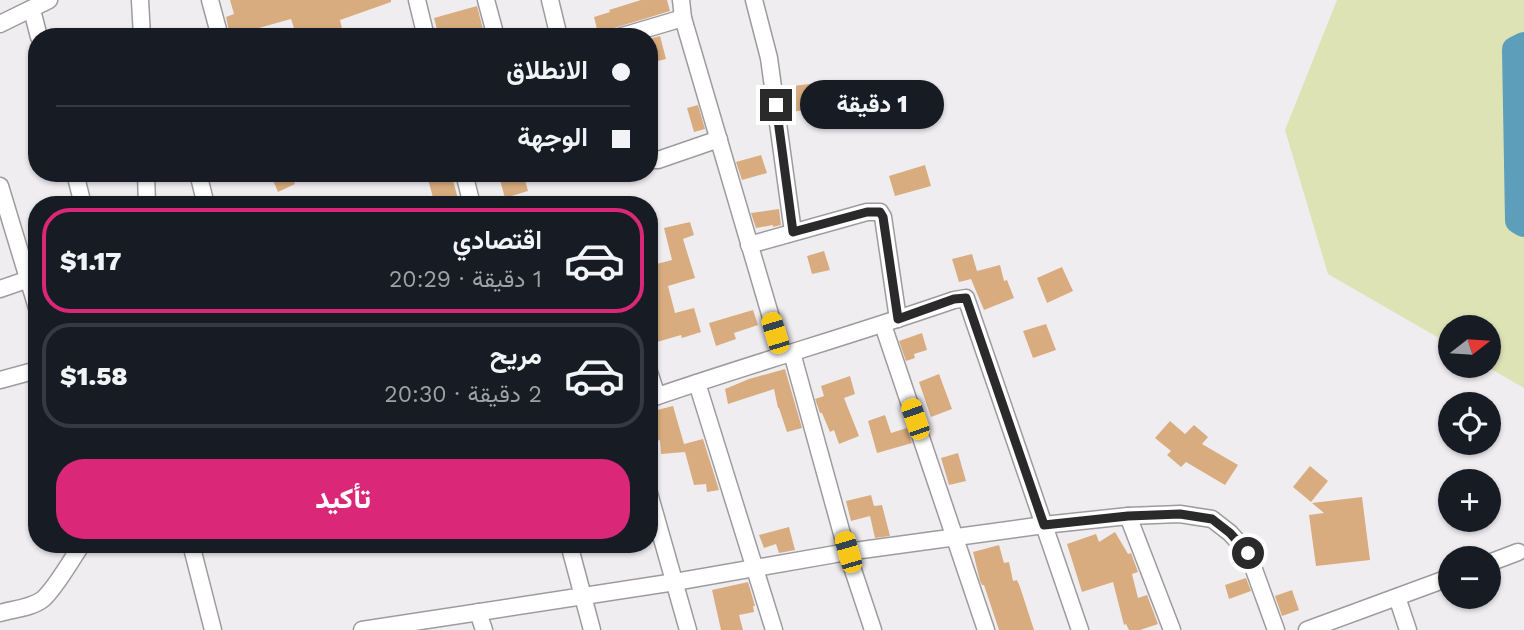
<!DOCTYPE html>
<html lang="ar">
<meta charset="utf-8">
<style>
:root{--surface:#171b24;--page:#242831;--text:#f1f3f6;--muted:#9ea1a6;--line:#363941;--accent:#db2777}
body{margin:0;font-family:"Work Sans",Vazirmatn,sans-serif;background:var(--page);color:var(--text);direction:rtl;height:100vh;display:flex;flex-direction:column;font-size:26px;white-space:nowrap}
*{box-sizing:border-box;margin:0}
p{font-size:23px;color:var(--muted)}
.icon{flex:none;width:38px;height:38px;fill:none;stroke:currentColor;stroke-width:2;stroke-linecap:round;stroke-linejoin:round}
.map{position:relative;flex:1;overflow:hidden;direction:ltr}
.drawer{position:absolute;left:28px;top:196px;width:630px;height:357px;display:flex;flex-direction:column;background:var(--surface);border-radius:28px;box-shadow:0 2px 5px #0004;direction:rtl}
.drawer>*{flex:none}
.top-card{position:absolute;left:28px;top:28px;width:630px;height:154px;border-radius:28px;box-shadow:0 2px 5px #0004;direction:rtl;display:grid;align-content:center;height:154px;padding:0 28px;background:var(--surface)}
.needle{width:46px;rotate:73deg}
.buttons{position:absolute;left:1438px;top:315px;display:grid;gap:14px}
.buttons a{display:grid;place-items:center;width:63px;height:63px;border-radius:50%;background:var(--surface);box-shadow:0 2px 5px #0004;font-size:35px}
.end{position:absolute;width:32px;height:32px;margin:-16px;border:9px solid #2b2a2b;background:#fff;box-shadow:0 0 0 4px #fff}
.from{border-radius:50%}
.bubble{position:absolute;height:49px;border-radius:24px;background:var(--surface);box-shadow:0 2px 5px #0004;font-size:23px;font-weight:800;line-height:49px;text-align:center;direction:rtl}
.car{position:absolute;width:21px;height:42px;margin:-21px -10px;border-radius:9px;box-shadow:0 0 5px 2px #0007;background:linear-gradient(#f5c518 24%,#345 0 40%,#f5c518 0 76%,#345 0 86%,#f5c518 0)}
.top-card b{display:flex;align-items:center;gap:24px;height:66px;font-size:26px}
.top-card b+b{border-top:2px solid var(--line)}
.top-card i{width:18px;height:18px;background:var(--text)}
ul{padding:12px 0 0;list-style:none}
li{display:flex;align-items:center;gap:21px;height:105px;margin:0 14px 10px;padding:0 14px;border:4px solid var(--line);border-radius:28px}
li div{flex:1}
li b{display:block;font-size:26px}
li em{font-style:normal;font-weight:800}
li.on{border-color:var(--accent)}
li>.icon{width:63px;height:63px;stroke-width:1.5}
.button{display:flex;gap:14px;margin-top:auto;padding:14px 28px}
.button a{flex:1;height:80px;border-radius:28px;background:var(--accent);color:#fff;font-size:28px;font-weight:800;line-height:80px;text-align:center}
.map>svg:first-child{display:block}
.green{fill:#dee3b6}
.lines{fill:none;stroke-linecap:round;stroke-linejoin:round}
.river{stroke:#5d9ebb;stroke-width:28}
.building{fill:#d8ac7f}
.minor-casing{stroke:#9e9b9e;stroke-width:19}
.minor{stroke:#fff;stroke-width:16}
.route{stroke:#2b2a2b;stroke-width:9}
</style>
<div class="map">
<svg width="1524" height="630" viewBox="0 0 1524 630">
<rect width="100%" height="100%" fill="#f0edf0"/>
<path class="green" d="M1337 0H1524V388L1486 366H1489V327H1451V345L1328 274 1285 130Z"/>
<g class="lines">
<path class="river" d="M1524 46 1516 50 1519 220 1524 223"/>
</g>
<g class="building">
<path d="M230 0H391V2L340 20 344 37H297L291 19 230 36 226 17 234 14Z"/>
<path d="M641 0H667L670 11 598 33 594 17 610 12 609 10Z"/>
<path d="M477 6 485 37H439L434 18Z"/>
<path d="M660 36 666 59 649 63V39Z"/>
<path d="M818 83 821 107 787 113 784 87Z"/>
<path d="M698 105 705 129 694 132 687 108Z"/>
<path d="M761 155 767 173 742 180 736 162Z"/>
<path d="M925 165 931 186 895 196 889 176Z"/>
<path d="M282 173H290L295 184 278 192 272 178Z"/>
<path d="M434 173H451L458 199 435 205 428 179 435 177Z"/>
<path d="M498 173H523L528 191 505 198Z"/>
<path d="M779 209 781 225 773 227V225L756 228 751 213Z"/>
<path d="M690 222 694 235 683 239 695 278 668 286 675 313 694 308 701 332 682 338 681 335 657 342 649 317V266L672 260 664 228Z"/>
<path d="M824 251 830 270 812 274 807 256Z"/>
<path d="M972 254 977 271 1000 265 1004 281 1007 280 1014 298 984 310 971 279 959 282 952 259Z"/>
<path d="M1062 267 1073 291 1047 303 1037 278Z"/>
<path d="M753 310 758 325 734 333 736 339 716 346 709 323Z"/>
<path d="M1046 324 1056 350 1033 358 1023 331Z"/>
<path d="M922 333 927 350 914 354 915 358 906 361 899 341Z"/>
<path d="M785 369 802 428 787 432 779 408H778L774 389 728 404 725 389 749 379Z"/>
<path d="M939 374 952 409 931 417 919 382Z"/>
<path d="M850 376 855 394 844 398 859 436 839 444 834 430 830 432 822 413H820L815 399 824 396 821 386Z"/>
<path d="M673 406 684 444 703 439 719 490 707 492 706 484 694 485 685 452 661 454 660 440 649 443V412Z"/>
<path d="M885 415 891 433 907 428 912 443 877 453 868 421Z"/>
<path d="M1170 421 1185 434 1194 425 1208 437 1202 444 1238 465 1225 485 1186 462 1181 467 1167 455 1171 451 1155 438Z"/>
<path d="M958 453 966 481 949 485 941 458Z"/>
<path d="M1310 466 1328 481 1311 502 1293 487Z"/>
<path d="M871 495 874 506 882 505 890 536 875 538 870 516 851 521 846 501Z"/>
<path d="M1362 497 1370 560 1316 566 1309 515 1324 513 1312 503Z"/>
<path d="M789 527 795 550 779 553 776 544 764 548 759 535Z"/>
<path d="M1115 532 1128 554 1131 553 1138 572 1132 574 1138 598 1147 595 1158 624 1140 630H1129L1126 624 1124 625 1113 582 1082 592 1067 544 1096 534 1099 542Z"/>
<path d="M999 545 1004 563 1009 562 1013 581 1017 580 1020 587 1034 630H999L984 585H982L980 581 973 552Z"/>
<path d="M1246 578 1251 591 1229 599 1225 585Z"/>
<path d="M748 582 755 606H753L754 612 739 615 743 630H721L712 590Z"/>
<path d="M1292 590 1299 610 1282 616 1275 596Z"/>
</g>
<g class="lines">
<g class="minor-casing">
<g id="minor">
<path d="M140 0 142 37"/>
<path d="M210 0 220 37"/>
<path d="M417 0 426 37"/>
<path d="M486 0 496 37"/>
<path d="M550 0 559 37"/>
<path d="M681 0 683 18 782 355"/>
<path d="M754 0 769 58 793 232"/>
<path d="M32 10 39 37"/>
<path d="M0 24 49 0"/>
<path d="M619 37 683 18"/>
<path d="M649 160H658L719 139"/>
<path d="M75 173 83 205"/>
<path d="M146 173 147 205"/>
<path d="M198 173 206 205"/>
<path d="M464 173 472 205"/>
<path d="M0 186 37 308"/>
<path d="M749 245 867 212H880L883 217 898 319"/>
<path d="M0 289 29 279"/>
<path d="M883 325 986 630"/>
<path d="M792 353 847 552 873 630"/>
<path d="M649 372 657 396"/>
<path d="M0 380 37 370"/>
<path d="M697 383 774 630"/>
<path d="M649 399C750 364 853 335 954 300L966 298 1080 630"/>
<path d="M649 493 688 630"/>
<path d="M1128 516 1172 630"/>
<path d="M191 544 213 630"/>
<path d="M569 544 592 630"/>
<path d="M1489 563 1518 552"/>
<path d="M1397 597 1408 630"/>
<path d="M478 612 484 630"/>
<path d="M0 613C13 609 32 608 43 599 55 589 72 559 82 544"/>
<path d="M362 630 675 582 847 552 1044 525 1128 516 1180 514 1212 519 1230 533 1248 553 1276 630"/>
<path d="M1307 630 1451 577"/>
</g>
</g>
<use href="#minor" class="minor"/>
</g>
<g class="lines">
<path class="route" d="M776 105 793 232 867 212H880L883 217 898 319 954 299 966 298 1044 525 1128 516 1180 514 1212 519 1230 533 1248 553"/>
</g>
</svg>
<div class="buttons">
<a><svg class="needle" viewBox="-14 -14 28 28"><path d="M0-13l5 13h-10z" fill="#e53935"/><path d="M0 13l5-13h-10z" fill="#9ea1a6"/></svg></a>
<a><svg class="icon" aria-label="locate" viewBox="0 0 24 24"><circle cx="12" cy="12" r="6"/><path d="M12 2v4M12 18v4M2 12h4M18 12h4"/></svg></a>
<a>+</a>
<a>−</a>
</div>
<i class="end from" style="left:1248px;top:553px"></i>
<i class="end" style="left:776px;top:105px"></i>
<div class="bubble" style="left:800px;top:80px;width:144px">1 دقيقة</div>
<i class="car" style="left:775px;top:333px;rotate:343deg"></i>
<i class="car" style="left:915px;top:419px;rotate:341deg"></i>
<i class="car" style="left:848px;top:552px;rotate:344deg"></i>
<div class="top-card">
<b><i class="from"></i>الانطلاق</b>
<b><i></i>الوجهة</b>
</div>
<section class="drawer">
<ul>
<li class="on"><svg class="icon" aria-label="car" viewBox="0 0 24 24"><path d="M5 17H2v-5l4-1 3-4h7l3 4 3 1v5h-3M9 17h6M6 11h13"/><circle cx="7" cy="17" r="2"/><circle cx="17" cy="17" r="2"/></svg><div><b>اقتصادي</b><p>1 دقيقة · 20:29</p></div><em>$1.17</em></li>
<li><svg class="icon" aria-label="car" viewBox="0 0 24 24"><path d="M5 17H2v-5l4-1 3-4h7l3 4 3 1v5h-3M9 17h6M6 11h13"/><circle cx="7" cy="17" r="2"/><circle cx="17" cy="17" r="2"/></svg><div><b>مريح</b><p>2 دقيقة · 20:30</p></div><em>$1.58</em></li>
</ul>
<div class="button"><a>تأكيد</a></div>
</section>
</div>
